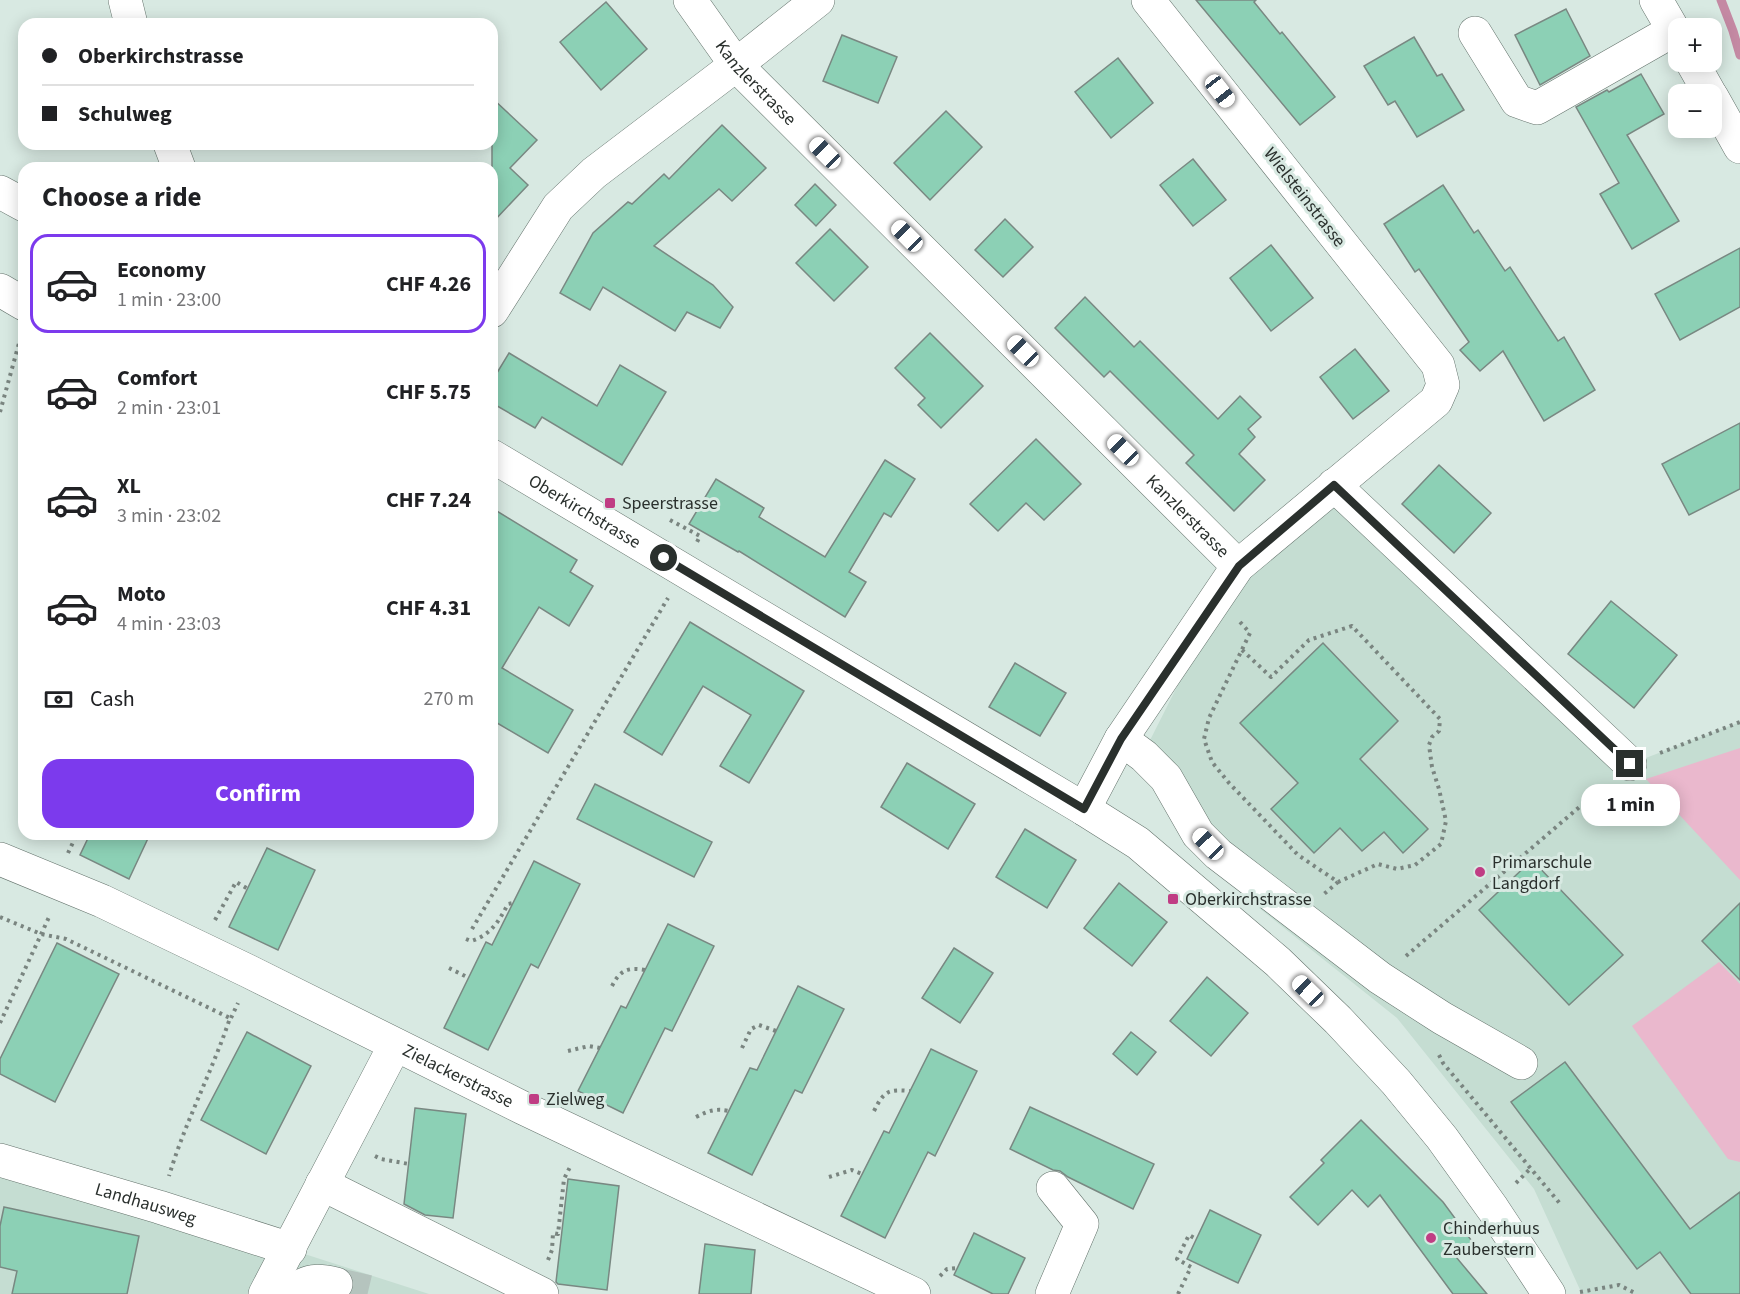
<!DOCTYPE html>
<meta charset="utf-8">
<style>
:root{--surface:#fff;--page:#f2f2f2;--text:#202124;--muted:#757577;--line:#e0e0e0;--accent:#7c3aed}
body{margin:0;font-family:"Source Sans 3",sans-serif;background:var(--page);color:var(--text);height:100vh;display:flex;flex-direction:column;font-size:22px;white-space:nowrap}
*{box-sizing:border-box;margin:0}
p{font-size:20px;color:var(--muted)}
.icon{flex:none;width:33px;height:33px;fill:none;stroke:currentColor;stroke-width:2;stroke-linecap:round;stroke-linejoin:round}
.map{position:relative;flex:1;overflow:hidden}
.sheet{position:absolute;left:18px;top:162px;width:480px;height:678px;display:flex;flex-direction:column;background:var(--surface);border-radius:18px;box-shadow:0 3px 15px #0003}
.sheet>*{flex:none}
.banner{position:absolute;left:18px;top:18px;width:480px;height:132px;border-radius:18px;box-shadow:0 3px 15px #0003;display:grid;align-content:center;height:132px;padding:0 24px;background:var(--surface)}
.buttons{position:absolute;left:1668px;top:18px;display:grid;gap:12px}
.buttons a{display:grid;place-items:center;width:54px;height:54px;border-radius:12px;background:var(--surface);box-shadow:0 3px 15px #0003;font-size:30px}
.end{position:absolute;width:27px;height:27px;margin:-14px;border:8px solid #2a302d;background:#fff;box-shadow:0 0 0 3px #fff}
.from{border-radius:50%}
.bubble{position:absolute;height:42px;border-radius:18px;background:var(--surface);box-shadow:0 3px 15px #0003;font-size:20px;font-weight:700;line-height:42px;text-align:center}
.car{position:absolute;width:18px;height:36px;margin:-18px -9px;border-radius:8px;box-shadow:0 0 4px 2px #0007;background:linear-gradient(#fff 24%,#345 0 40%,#fff 0 76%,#345 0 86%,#fff 0)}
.banner b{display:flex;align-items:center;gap:21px;height:57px;font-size:22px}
.banner b+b{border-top:2px solid var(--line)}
.banner i{width:15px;height:15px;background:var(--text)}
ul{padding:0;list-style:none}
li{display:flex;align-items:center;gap:18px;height:99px;margin:0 12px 9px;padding:0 12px;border:3px solid transparent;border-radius:18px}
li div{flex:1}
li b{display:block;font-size:22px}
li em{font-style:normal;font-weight:700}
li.on{border-color:var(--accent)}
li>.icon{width:54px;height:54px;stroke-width:1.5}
h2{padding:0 24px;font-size:27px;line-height:72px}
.pay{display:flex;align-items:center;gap:15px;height:66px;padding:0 24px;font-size:22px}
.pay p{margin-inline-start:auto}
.button{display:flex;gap:12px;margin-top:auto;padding:12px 24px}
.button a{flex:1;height:69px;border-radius:18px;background:var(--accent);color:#fff;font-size:24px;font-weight:700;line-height:69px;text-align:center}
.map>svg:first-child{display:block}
.built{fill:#c5ddd2}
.green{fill:#eab8cd}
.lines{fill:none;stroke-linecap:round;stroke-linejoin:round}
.stream{stroke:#c489a3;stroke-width:9}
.building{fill:#8cd0b5;stroke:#798882;stroke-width:1.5}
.minor-tunnel{stroke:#b5c4be;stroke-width:33;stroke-dasharray:33 16;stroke-linecap:butt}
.minor-casing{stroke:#64736c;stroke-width:34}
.path{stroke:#7a8580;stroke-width:4;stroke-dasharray:3 4.5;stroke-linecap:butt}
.minor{stroke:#fff;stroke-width:33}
.route{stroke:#2a302d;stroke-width:8}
.poi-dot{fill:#c03d84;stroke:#d8e9e2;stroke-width:2}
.labels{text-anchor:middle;stroke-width:6;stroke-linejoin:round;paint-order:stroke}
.street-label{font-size:18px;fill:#2a302d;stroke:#d8e9e2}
.poi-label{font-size:18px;fill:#2a302d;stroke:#d8e9e2;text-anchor:start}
</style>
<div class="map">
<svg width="1740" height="1294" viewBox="0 0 1740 1294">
<rect width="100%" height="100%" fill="#d8e9e2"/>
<g class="built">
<path d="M1334 485 1630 764 1740 722V1294H1582L1534 1189 1397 1018 1244 896 1194 849 1161 790 1136 768 1238 566Z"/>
<path d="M0 1164 289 1249 429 1294H0Z"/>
</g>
<g class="green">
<path d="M1740 748V880L1646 779Z"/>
<path d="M1719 962 1740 984V1162L1728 1159 1632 1026Z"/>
</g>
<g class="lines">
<path class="stream" d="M1721 0 1733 31 1740 55"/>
</g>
<g class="building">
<path d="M1196 0H1256L1254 2 1280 34 1282 32 1335 97 1300 125Z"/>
<path d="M606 2 647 49 601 90 560 42Z"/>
<path d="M1566 9 1590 56 1540 85 1515 35Z"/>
<path d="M842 35 897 57 878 103 823 81Z"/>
<path d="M1414 37 1437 76 1442 74 1464 110 1417 137 1395 101 1388 105 1364 66Z"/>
<path d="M1118 58 1153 103 1111 138 1075 92Z"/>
<path d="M1641 74 1664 114 1627 135 1679 221 1632 249 1600 194 1619 183 1576 107 1607 90 1609 92Z"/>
<path d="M492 98 537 140 510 168 528 185 492 223Z"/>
<path d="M946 111 982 147 930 200 894 163Z"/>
<path d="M722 125 766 168 732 201 719 189 654 246 713 285 733 307 720 328 687 312 675 331 603 287 590 310 560 293 593 233 628 202 632 204 664 174 669 179Z"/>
<path d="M1193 159 1226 200 1193 226 1160 185Z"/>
<path d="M815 184 836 205 816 226 795 205Z"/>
<path d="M1443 185 1474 233 1478 230 1505 271 1510 267 1558 341 1564 337 1595 390 1544 421 1503 351 1480 371 1460 350 1469 342 1419 269 1415 272 1384 224Z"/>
<path d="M1005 219 1033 247 1003 277 975 250Z"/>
<path d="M830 229 868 267 834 301 796 263Z"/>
<path d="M1271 245 1313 298 1271 331 1230 278Z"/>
<path d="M1740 248V307L1680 340 1655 294Z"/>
<path d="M1085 297 1134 347 1140 341 1218 419 1240 396 1261 417 1248 429 1255 437 1239 454 1265 480 1234 511 1186 463 1194 455 1110 371 1104 377 1055 328Z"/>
<path d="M930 333 983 386 941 428 918 405 925 398 895 368Z"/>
<path d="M1355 349 1389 391 1353 419 1320 377Z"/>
<path d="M509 353 597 406 620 365 666 392 622 465 542 417 535 428 492 403V381Z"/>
<path d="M1740 423V489L1689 515 1662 464Z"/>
<path d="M1036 439 1081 484 1044 520 1026 503 998 531 970 504Z"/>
<path d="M885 460 915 479 891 517 884 513 849 572 866 582 845 617 739 551 738 552 689 524 716 479 764 508 759 517 825 557Z"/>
<path d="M1439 465 1491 513 1454 553 1402 504Z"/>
<path d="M492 508 577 560 570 572 593 586 569 626 539 607 502 668 573 710 548 753 492 720Z"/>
<path d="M1611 601 1677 655 1634 708 1568 654Z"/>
<path d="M690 622 804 691 749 783 720 766 751 715 703 686 662 755 624 732Z"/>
<path d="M1323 643 1398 721 1360 759 1428 829 1403 853 1384 832 1362 851 1340 828 1314 853 1271 809 1298 783 1240 723Z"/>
<path d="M1015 663 1066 693 1040 736 989 707Z"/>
<path d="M907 763 975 804 948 849 881 807Z"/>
<path d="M595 784 712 842 694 877 577 819Z"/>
<path d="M1025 829 1076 860 1047 908 996 877Z"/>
<path d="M90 834H150L129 879 80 855Z"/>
<path d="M267 848 315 870 278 950 229 927Z"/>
<path d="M1532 860 1623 955 1569 1005 1479 910Z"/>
<path d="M534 861 580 884 538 968 531 964 488 1050 444 1028 486 942 492 945Z"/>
<path d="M1119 883 1167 922 1132 966 1084 928Z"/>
<path d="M1740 903V980L1702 941Z"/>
<path d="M668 924 714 946 672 1031 665 1028 623 1113 578 1091 621 1006 626 1008Z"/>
<path d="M57 943 119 974 55 1102 0 1074V1059Z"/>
<path d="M954 948 993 973 960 1023 922 998Z"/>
<path d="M1207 977 1248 1013 1211 1056 1170 1021Z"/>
<path d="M798 986 844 1009 802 1093 795 1090 752 1175 708 1153 750 1068 757 1070Z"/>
<path d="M247 1032 311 1066 266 1154 201 1120Z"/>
<path d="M1131 1032 1156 1052 1137 1075 1113 1054Z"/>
<path d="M931 1049 977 1071 935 1156 928 1152 885 1238 841 1216 884 1131 889 1133Z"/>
<path d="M1565 1062 1690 1229 1740 1192V1294H1691L1660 1252 1637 1269 1511 1102Z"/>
<path d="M1030 1107 1154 1164 1133 1209 1068 1177 1060 1171 1053 1170 1010 1149Z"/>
<path d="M415 1108 466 1114 453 1218 425 1215 404 1204Z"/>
<path d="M1361 1120 1443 1202 1474 1244 1456 1257 1487 1294H1453L1380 1195 1368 1207 1352 1190 1318 1225 1290 1197 1324 1163 1321 1160Z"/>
<path d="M568 1179 619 1186 607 1290 558 1284 556 1282Z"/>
<path d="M4 1207 139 1236 127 1294H12L17 1271 0 1267V1226Z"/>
<path d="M1210 1210 1261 1235 1238 1283 1187 1259Z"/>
<path d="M974 1233 1025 1258 1008 1294H993L954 1275Z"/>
<path d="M705 1244 755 1250 751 1294H699Z"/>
</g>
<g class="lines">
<path class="minor-tunnel" d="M336 1284 378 1294"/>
<g class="minor-casing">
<g id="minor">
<path d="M125 0 131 24"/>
<path id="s1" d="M690 0 736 65 1238 566"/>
<path d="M1656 0 1678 38"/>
<path d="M1475 33 1517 101 1537 108 1674 30"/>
<path d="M1692 62 1710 94"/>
<path d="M1712 97 1740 147"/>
<path d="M170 144 179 168"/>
<path d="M0 192 24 205"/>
<path d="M0 290 24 304"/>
<path d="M492 311 558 207 594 173 736 65 818 0"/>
<path id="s2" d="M492 456 1084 809 1138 843 1278 962 1338 1020 1396 1082 1442 1138 1493 1209 1549 1294"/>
<path d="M1334 485 1630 764"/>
<path d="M1121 739 1144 756 1166 778 1198 834 1218 854 1380 978 1442 1018 1521 1063"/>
<path d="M1084 809 1121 739 1238 566 1436 401 1443 385 1438 365 1148 0"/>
<path id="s3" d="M0 859 102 901 248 971 523 1108 914 1294"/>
<path id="s4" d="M0 1160 159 1207 290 1249"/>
<path d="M322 1184 542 1294"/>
<path d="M265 1294 395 1045"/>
<path d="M294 1294C305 1278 320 1280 336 1284"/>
<path d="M1052 1294 1082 1224 1053 1188"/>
</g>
</g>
<g class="path">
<path d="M0 412 21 336"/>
<path d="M670 520 700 536 697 542"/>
<path d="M1240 622 1250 633 1209 718 1204 739 1212 762 1229 783 1298 855 1338 882 1324 894"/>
<path d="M1242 650 1271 677 1309 640 1352 626 1440 719 1439 731 1432 737 1429 745 1432 767 1439 789 1446 821 1441 844 1415 865 1397 869 1378 864 1338 882"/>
<path d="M1660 753 1740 722"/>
<path d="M68 853 77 834"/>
<path d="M0 917 41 934 66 939 230 1018C212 1072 185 1122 169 1176"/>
<path d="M215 920 236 882 248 889"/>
<path d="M472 929 668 598"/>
<path d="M466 939 471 941C491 935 499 921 508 904L513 903"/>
<path d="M1406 956 1605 785"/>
<path d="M449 968 469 978"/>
<path d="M612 986C620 970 628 967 645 970"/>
<path d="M231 1018 238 1003"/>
<path d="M0 1023 50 915"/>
<path d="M742 1048 751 1029 759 1025 776 1031"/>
<path d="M568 1051 589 1046 600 1048"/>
<path d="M1439 1055 1443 1063 1562 1206"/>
<path d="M874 1111C884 1091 888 1089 910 1091"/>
<path d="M696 1117C708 1111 715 1108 729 1111"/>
<path d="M375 1156 381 1159 409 1164"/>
<path d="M829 1177 852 1170 862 1174"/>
<path d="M1516 1183 1530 1169"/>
<path d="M548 1260 552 1250 553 1233 558 1234 564 1179 571 1165"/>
<path d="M940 1276 947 1269 957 1268"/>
<path d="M1580 1292 1619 1285 1637 1294"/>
<path d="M1178 1294 1191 1267 1177 1259 1189 1235 1196 1239"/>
</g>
<use href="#minor" class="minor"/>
</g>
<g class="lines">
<path class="route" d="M664 558 1084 809 1121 739 1239 566 1334 485 1630 764"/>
</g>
<g class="poi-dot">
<rect x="604" y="497" width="12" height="12" rx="3"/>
<circle cx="1480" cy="872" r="6"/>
<rect x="1167" y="893" width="12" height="12" rx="3"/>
<rect x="528" y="1093" width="12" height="12" rx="3"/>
<circle cx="1431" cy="1238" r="6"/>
</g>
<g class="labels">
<g class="street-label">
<text dy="6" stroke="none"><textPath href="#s1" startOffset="106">Kanzlerstrasse</textPath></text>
<text transform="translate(1305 197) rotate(52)" y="6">Wielsteinstrasse</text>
<text dy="6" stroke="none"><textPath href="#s2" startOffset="108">Oberkirchstrasse</textPath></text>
<text dy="6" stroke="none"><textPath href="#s1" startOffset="718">Kanzlerstrasse</textPath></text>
<text dy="6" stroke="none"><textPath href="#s3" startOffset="507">Zielackerstrasse</textPath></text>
<text dy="6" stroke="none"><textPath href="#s4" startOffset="152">Landhausweg</textPath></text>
</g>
<g class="poi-label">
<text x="622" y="509">Speerstrasse</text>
<text x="1492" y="868">Primarschule<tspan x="1492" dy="21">Langdorf</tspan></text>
<text x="1185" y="905">Oberkirchstrasse</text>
<text x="546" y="1105">Zielweg</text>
<text x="1443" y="1234">Chinderhuus<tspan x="1443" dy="21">Zauberstern</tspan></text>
</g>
</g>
</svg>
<div class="buttons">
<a>+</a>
<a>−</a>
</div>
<i class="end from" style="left:664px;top:558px"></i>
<i class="end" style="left:1630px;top:764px"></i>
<div class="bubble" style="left:1581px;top:784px;width:99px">1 min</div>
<i class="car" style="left:1220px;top:91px;rotate:142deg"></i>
<i class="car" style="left:825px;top:153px;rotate:315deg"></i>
<i class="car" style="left:907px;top:236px;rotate:315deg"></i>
<i class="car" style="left:1023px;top:351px;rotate:315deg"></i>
<i class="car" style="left:1123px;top:450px;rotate:315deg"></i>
<i class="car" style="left:1208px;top:844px;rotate:316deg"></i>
<i class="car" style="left:1308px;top:991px;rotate:314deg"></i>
<div class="banner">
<b><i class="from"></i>Oberkirchstrasse</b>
<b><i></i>Schulweg</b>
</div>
<section class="sheet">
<h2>Choose a ride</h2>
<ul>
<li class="on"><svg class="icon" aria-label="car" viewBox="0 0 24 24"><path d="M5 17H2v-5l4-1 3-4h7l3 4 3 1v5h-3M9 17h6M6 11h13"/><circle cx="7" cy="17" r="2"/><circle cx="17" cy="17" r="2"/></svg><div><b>Economy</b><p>1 min · 23:00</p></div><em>CHF 4.26</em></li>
<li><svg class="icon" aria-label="car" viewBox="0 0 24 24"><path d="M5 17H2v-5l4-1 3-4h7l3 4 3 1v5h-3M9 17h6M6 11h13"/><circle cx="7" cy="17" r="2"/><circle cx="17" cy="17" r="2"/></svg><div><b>Comfort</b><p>2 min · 23:01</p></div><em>CHF 5.75</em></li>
<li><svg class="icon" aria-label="car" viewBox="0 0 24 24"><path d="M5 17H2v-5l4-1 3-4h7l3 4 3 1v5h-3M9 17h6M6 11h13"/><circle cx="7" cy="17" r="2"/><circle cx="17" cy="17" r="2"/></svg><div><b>XL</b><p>3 min · 23:02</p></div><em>CHF 7.24</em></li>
<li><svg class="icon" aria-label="car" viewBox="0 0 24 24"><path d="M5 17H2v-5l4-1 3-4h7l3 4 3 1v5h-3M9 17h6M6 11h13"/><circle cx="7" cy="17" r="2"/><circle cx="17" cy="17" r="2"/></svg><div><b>Moto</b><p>4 min · 23:03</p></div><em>CHF 4.31</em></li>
</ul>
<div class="pay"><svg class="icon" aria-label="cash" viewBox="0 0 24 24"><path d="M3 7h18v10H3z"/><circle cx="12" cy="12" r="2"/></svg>Cash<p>270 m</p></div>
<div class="button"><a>Confirm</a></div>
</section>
</div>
